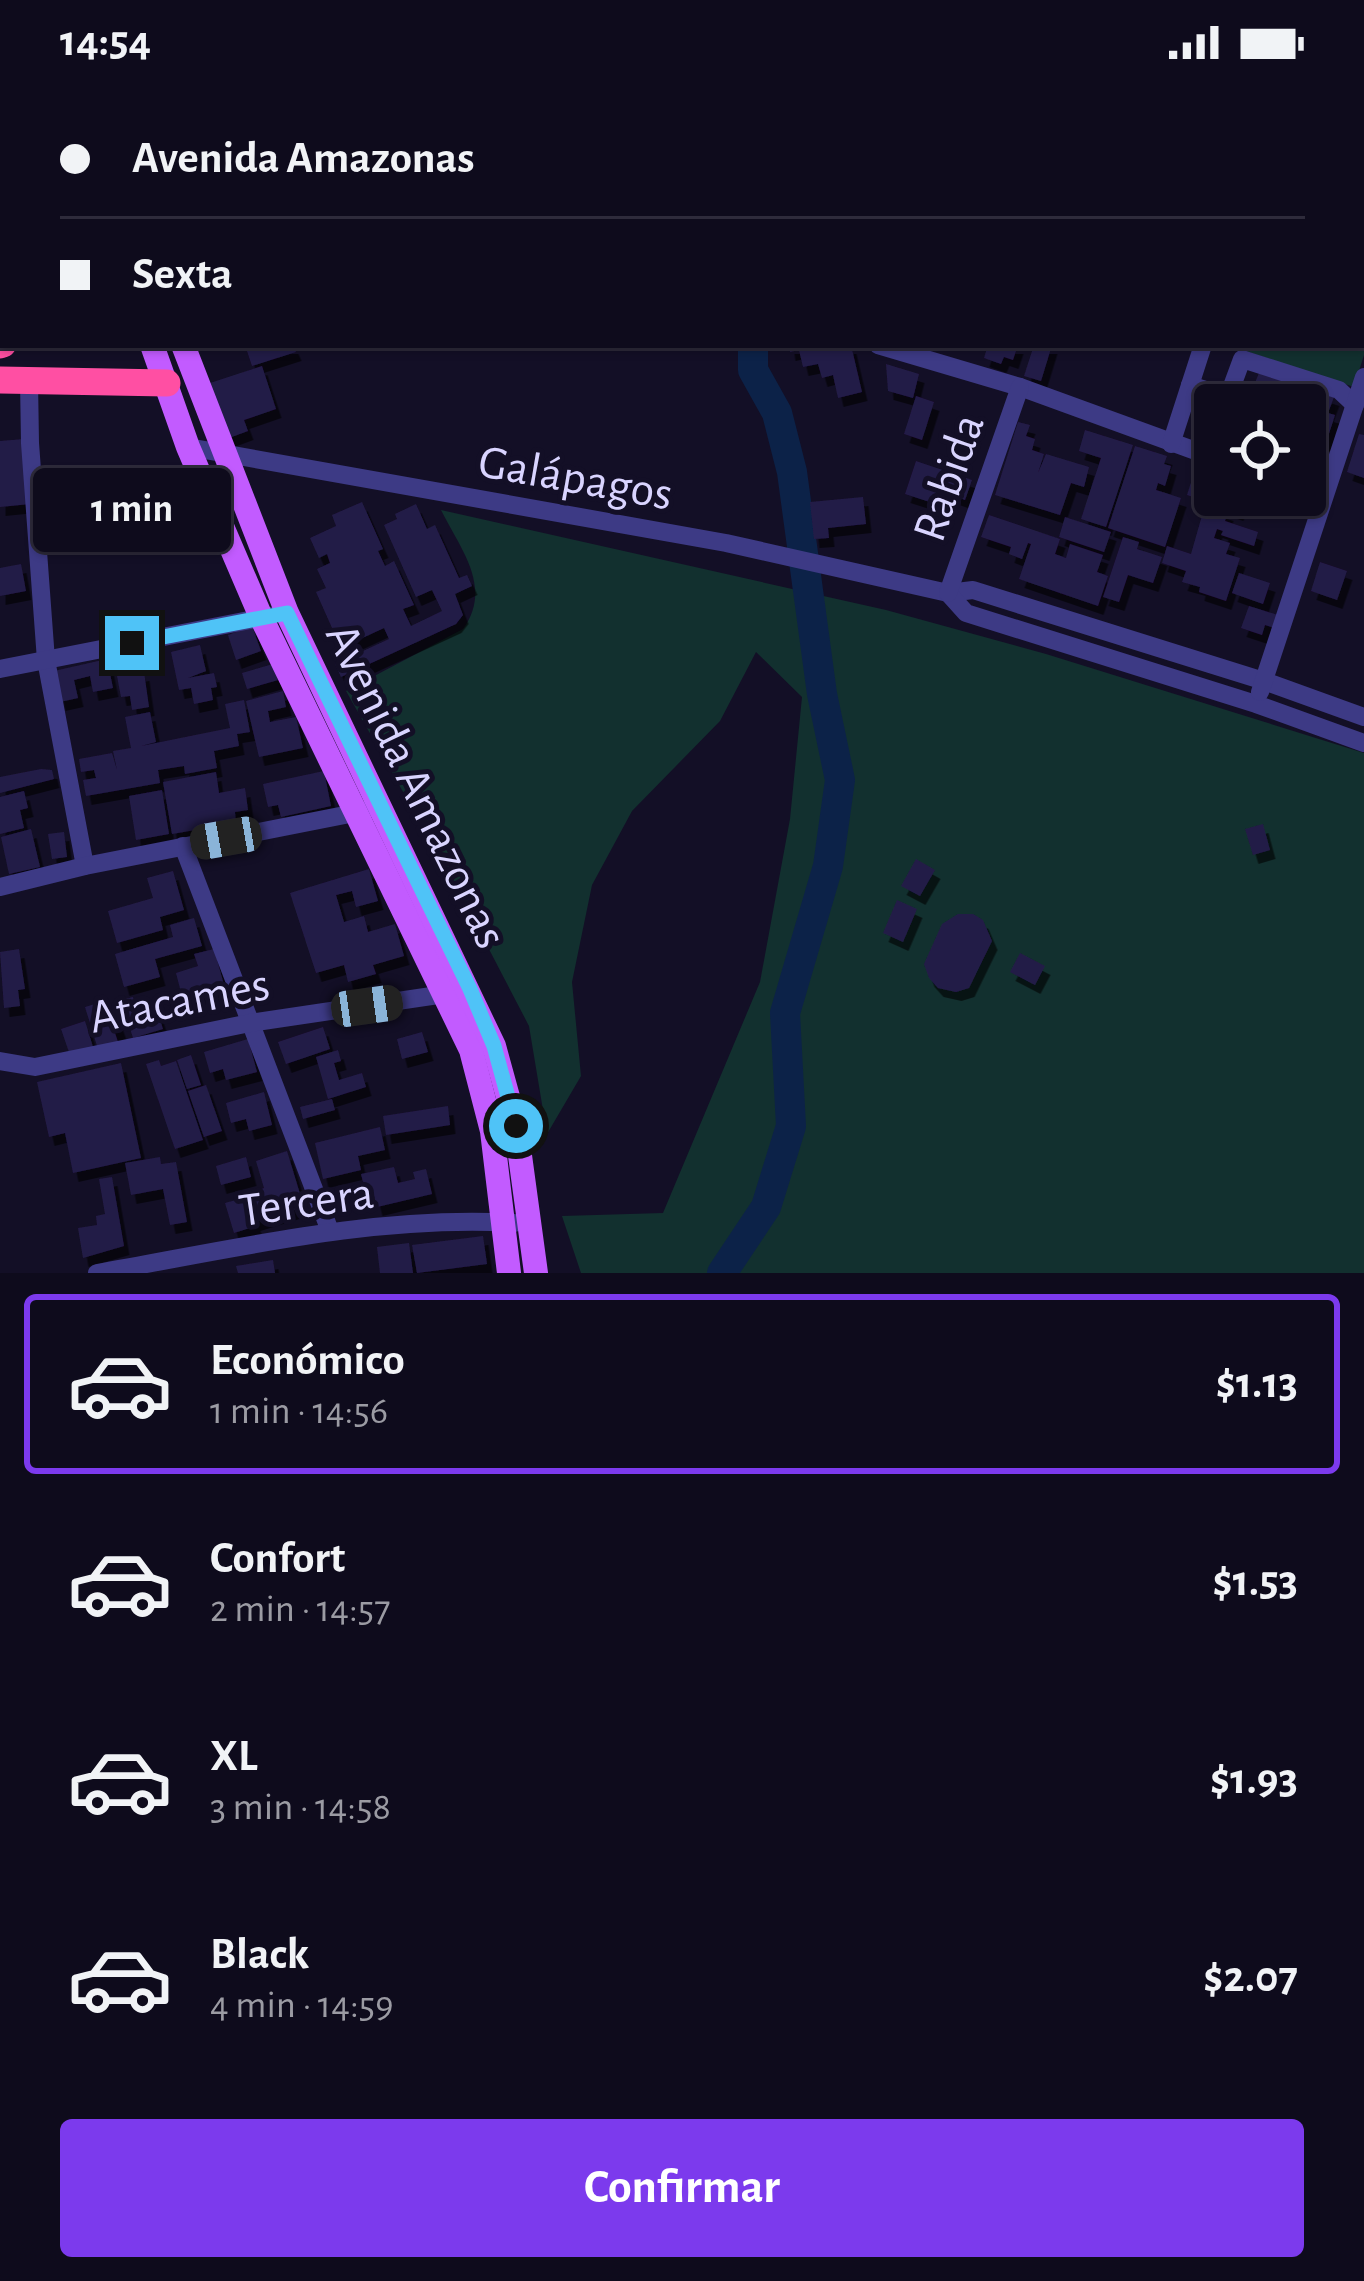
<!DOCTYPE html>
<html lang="es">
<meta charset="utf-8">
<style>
:root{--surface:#0e0b1c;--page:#171425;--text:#f1f3f6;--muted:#9b9ba3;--line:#2e2b3b;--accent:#7c3aed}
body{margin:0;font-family:"Alegreya Sans",sans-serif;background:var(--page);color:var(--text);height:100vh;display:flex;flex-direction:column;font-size:45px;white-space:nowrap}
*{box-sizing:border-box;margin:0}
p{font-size:39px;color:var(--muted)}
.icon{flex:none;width:66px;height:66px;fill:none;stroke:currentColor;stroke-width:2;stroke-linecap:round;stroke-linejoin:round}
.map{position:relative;height:1189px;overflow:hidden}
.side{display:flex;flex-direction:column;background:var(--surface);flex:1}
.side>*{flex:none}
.hud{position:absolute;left:0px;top:0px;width:1365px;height:264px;box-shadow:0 3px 9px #0004,0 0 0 3px var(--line);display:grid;align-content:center;height:264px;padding:0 60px;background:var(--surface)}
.buttons{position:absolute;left:1194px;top:300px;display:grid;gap:24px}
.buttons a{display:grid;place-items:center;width:132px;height:132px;border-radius:12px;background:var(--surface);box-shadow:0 3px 9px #0004,0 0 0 3px var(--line);font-size:60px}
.end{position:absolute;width:54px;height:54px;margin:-27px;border:15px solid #4fc3f7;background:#111;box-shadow:0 0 0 6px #111}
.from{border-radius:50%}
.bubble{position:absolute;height:84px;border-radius:12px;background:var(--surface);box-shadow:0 3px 9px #0004,0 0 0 3px var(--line);font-size:39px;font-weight:700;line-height:84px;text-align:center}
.car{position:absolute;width:36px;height:72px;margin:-36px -18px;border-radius:15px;box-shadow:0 0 9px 3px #0007;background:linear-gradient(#222 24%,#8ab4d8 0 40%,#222 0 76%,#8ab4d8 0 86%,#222 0)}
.hud b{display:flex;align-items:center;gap:42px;height:114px;font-size:45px}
.hud b+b{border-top:3px solid var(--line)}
.hud i{width:30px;height:30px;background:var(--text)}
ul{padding:21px 0 0;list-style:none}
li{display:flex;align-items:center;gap:36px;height:180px;margin:0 24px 18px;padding:0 36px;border:6px solid transparent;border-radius:12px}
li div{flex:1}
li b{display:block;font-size:45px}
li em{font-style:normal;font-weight:700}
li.current{border-color:var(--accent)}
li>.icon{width:108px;height:108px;stroke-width:1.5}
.primary-button{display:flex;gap:24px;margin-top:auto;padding:24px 60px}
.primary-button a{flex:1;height:138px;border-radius:12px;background:var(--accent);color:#fff;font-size:48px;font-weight:700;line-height:138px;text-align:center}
.status{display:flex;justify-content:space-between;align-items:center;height:84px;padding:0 60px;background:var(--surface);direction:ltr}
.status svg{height:33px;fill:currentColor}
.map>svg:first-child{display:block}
.green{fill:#12302f}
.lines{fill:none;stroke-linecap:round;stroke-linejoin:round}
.river{stroke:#0c2248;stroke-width:30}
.building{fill:#241b47;filter:url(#shadow)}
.minor{stroke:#3d3a85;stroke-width:18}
.major{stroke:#c25bff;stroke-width:24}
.highway{stroke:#ff4fa3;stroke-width:27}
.route{stroke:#4fc3f7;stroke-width:15}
.labels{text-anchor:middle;stroke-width:10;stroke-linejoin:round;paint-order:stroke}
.street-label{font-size:48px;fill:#d9d4ff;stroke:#130f26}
</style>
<div class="status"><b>14:54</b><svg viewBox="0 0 49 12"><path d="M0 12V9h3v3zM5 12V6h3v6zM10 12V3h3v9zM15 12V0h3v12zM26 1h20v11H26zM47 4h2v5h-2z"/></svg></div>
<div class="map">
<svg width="1364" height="1189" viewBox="0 0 1364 1189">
<defs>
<filter id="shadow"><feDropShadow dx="5.5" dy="9" stdDeviation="0" flood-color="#0009"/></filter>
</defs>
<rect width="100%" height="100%" fill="#130f26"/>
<g class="green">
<path d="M1362 173 1364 271 1354 303 1228 261H1362Z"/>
<path d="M441 426 886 526 1046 570 1364 669V1189H581L562 1132 663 1129 760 898 790 735 802 613 756 568 720 637 632 727 592 801 572 898 581 992 547 1050 529 942 454 798 346 607 463 545C493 503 461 466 441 426Z"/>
</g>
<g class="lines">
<path class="river" d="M722 1189 766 1123 791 1042 785 929 828 782 840 696 822 610 792 388 777 329 753 286V261"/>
</g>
<g class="building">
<path d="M245 261H293L296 268 252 282Z"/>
<path d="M789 261H851L862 308 838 314 833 291 822 294 818 280 803 283 799 266 790 268Z"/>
<path d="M988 261H1018L1013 276 1004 273 1001 280 984 274Z"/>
<path d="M1034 261H1052L1041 297 1024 292Z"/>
<path d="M886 280 919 290 913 314 888 307Z"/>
<path d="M262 282 276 325 244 336 248 347 229 354 210 299Z"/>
<path d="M1259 289 1301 302 1297 313 1306 316 1309 305 1334 313 1328 329 1335 331 1326 359 1313 355 1306 377 1305 321H1246Z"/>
<path d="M916 312 934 318 922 356 904 350Z"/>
<path d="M1018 338 1030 341 1026 352 1035 355 1032 366 1044 370 1038 389 1046 370 1089 383 1084 403 1071 399 1060 431 995 411Z"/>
<path d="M1085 346 1133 361 1106 443 1081 435 1101 374 1079 367Z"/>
<path d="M1359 350 1364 351V394L1347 388Z"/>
<path d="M24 355 30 420 0 423V357Z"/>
<path d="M1135 362 1167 372 1164 380 1171 382 1165 402 1158 399 1156 406 1181 414 1165 463 1108 444Z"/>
<path d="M916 377 972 396 965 416 940 407 936 420 905 410Z"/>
<path d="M1197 380 1215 385V411H1244L1238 428 1187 411Z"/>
<path d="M158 383 179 448 162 454 145 400 136 403 132 391Z"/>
<path d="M863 413 866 440 828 444 829 454 814 455 810 418Z"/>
<path d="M362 418 383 465 378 467 385 482 394 477 414 521 403 525 411 542 442 527 432 506 416 513 384 441 397 435 395 430 416 420 427 445 435 441 459 494 467 491 472 502 455 510 463 531 456 540 341 593 335 580 389 555 384 544 341 564 316 508 326 504 317 485 330 479 327 470 319 474 310 454 336 442 332 431Z"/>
<path d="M1205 421 1228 428 1225 437 1258 448 1254 462 1221 451 1223 447 1217 445 1214 454 1230 459 1226 470 1240 474 1226 517 1199 508 1200 503 1182 498 1186 487 1162 479 1167 462 1191 470Z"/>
<path d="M989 431 1060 455 1055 470 1066 474 1070 460 1103 471 1097 488 1108 492 1098 522 1019 495 1031 460 1028 459 1022 475 1009 470 1011 463 981 453Z"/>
<path d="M1065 433 1111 448 1104 468 1059 453Z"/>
<path d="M1123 453 1139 458 1137 465 1162 473 1153 499 1128 491 1119 518 1103 513Z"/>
<path d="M1320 478 1347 487 1337 516 1311 507Z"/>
<path d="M21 480 26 507 0 512V484Z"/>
<path d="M1239 489 1270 499 1263 520 1232 509Z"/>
<path d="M1249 522 1278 531 1274 544 1265 541 1262 551 1241 544Z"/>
<path d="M252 542 261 567 236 576 228 551Z"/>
<path d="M200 561 206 587 188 594 214 589 217 603 211 604 213 616 194 620 191 604 179 606 171 568Z"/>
<path d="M107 575 113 604 93 608 90 592 74 596 78 614 60 618 54 587Z"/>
<path d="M273 580 278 596 247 605 242 589Z"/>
<path d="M144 588 149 623 132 626 130 612 121 613 117 592Z"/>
<path d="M283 607 286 623 268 627 270 638 296 633 303 664 259 673 246 617Z"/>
<path d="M244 616 250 648 237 650 239 662 214 667 217 684 185 690 184 682 158 686 160 699 86 712 83 696 96 694 94 686 81 688 79 675 112 669 117 686 113 667 131 664 125 633 150 628 156 658 141 662 230 644 225 620Z"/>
<path d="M41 685 52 686 54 695 0 709V693Z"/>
<path d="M324 687 331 722 281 733 278 721 268 723 263 700Z"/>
<path d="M216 688 219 709 245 704 248 726 235 728 236 739 172 750 163 698Z"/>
<path d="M162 706 169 750 136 756 129 712Z"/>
<path d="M24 707 28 724 20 726 24 744 0 750V713Z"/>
<path d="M1263 740 1270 766 1253 771 1245 745Z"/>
<path d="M31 745 40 783 9 790 1 753Z"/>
<path d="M64 748 67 773 52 775 48 750Z"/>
<path d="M916 775 935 786 920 812 901 802Z"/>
<path d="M369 785 378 817 356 823 352 807 336 811 344 838 364 832 368 848 395 840 404 872 373 881 376 890 348 898 344 881 316 889 290 809Z"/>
<path d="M173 787 184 826 160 833 163 846 117 859 108 827 153 814 147 794Z"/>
<path d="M897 816 917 825 903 858 883 849Z"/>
<path d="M958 830H973L983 836 992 857 969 904 956 908 938 904 929 894 924 880 942 840Z"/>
<path d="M194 834 202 862 155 875 160 893 124 903 115 870 173 853 170 841Z"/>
<path d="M19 865 25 905 18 906 20 922 4 924 0 868Z"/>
<path d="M214 865 226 908 184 920 176 889 198 882 194 870Z"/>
<path d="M1020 869 1045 882 1035 901 1010 888Z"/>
<path d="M133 913 137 929 156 923 163 945 133 954 121 916Z"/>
<path d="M105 917 107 926 113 924 121 947 115 949 118 958 98 965 85 923Z"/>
<path d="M85 937 93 963 70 971 61 945Z"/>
<path d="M323 943 330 965 286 980 278 958Z"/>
<path d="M422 948 428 968 402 975 397 955Z"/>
<path d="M248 955 257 988 226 996 223 985 210 989 204 968Z"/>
<path d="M338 966 341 977 334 979 339 996 362 989 366 1003 328 1015 316 973Z"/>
<path d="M191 971 201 1001 187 1005 177 976Z"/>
<path d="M159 976 161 982 176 977 203 1056 175 1065 146 980Z"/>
<path d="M121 979 141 1074 73 1089 65 1049 49 1053 37 998Z"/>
<path d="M206 1001 222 1047 204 1053 188 1007Z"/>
<path d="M264 1008 272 1041 249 1047 246 1035 231 1039 226 1019Z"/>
<path d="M332 1015 335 1026 303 1035 300 1023Z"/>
<path d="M448 1022 450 1041 386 1051 383 1032Z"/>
<path d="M380 1043 385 1066 358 1072 361 1086 323 1095 315 1059Z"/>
<path d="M287 1067 304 1123 255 1138 256 1142 234 1149 225 1119 247 1113 249 1118 258 1116 255 1107 264 1104 256 1077Z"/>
<path d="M160 1073 161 1080 176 1078 187 1138 170 1141 163 1105 131 1111 125 1079Z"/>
<path d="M246 1073 251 1093 221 1101 216 1082Z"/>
<path d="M394 1083 398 1099 415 1095 413 1088 426 1085 432 1110 377 1123 372 1104 365 1106 361 1090Z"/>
<path d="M112 1093 124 1162 83 1174 78 1144 97 1141 96 1132 105 1130 99 1095Z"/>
<path d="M483 1152 487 1180 417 1189 412 1161Z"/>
<path d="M409 1159 413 1189H380L377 1163Z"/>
<path d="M273 1176 275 1189H238L236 1182Z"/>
</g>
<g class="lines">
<g class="minor">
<path d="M79 0 80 3"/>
<path d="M303 0 304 3"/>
<path d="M584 0 585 3"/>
<path d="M809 0 810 3"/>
<path d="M1122 3 1123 0"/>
<path d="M1362 159 1364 160"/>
<path d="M878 261 1020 303 1215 374"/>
<path d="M29 297 30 359 46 576 85 782"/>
<path d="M1190 301 1228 313 1242 275 1339 306 1355 321"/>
<path d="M1171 360 1203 261"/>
<path d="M188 363 726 459 948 509 973 506 1264 597 1364 633"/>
<path d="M948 509 966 529 1256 620 1364 659"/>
<path d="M948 509 1020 303"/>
<path d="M0 585 270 532"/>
<path d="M1260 608 1364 293"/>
<path d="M183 762 330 1147"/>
<path d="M0 803 85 782 365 727"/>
<path d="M0 977 35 983 250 939 445 910"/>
<path d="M97 1189C234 1165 374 1131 514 1139"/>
</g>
<g class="major">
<path d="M152 261 188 363 261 533 471 966 492 1047 509 1189"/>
<path d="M183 261 287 529 494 962 516 1042 536 1189"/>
</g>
<g class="highway">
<path d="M721 3 728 0"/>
<path d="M0 261 3 260"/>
<path d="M0 296 167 299"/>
</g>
</g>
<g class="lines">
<path class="route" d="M132 559 287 529 470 905 494 962 516 1042"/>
</g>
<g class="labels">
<g class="street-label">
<text transform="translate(576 392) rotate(10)" y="17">Galápagos</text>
<text transform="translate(947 393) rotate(-71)" y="17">Rabida</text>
<text transform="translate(418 701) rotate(64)" y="17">Avenida Amazonas</text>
<text transform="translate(179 915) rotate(-11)" y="17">Atacames</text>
<text transform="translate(306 1116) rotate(-8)" y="17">Tercera</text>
</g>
</g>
</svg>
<div class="buttons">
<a><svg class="icon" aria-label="locate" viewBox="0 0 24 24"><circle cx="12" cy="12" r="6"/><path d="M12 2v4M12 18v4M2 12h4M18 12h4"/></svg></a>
</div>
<i class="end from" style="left:516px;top:1042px"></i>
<i class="end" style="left:132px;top:559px"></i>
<div class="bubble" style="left:33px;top:384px;width:198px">1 min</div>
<i class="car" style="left:226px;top:754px;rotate:260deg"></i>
<i class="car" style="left:367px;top:922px;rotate:82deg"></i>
<div class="hud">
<b><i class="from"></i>Avenida Amazonas</b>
<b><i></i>Sexta</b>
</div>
</div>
<section class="side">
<ul>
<li class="current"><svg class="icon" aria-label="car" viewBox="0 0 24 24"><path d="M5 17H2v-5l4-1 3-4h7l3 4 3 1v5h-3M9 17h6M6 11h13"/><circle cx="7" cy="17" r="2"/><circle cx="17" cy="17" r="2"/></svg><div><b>Económico</b><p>1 min · 14:56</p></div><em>$1.13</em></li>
<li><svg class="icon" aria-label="car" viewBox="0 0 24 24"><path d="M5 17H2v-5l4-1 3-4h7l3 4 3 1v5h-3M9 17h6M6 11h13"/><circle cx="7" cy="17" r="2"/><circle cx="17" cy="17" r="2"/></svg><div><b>Confort</b><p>2 min · 14:57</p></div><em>$1.53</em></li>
<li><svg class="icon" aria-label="car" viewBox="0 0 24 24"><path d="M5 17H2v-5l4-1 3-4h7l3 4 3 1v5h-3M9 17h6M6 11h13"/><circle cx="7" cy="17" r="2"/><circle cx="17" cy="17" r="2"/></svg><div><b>XL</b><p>3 min · 14:58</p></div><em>$1.93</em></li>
<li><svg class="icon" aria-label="car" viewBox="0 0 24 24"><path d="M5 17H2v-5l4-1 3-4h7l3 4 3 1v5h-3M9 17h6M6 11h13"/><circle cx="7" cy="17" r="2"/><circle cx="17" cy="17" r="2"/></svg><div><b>Black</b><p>4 min · 14:59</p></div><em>$2.07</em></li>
</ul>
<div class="primary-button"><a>Confirmar</a></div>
</section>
